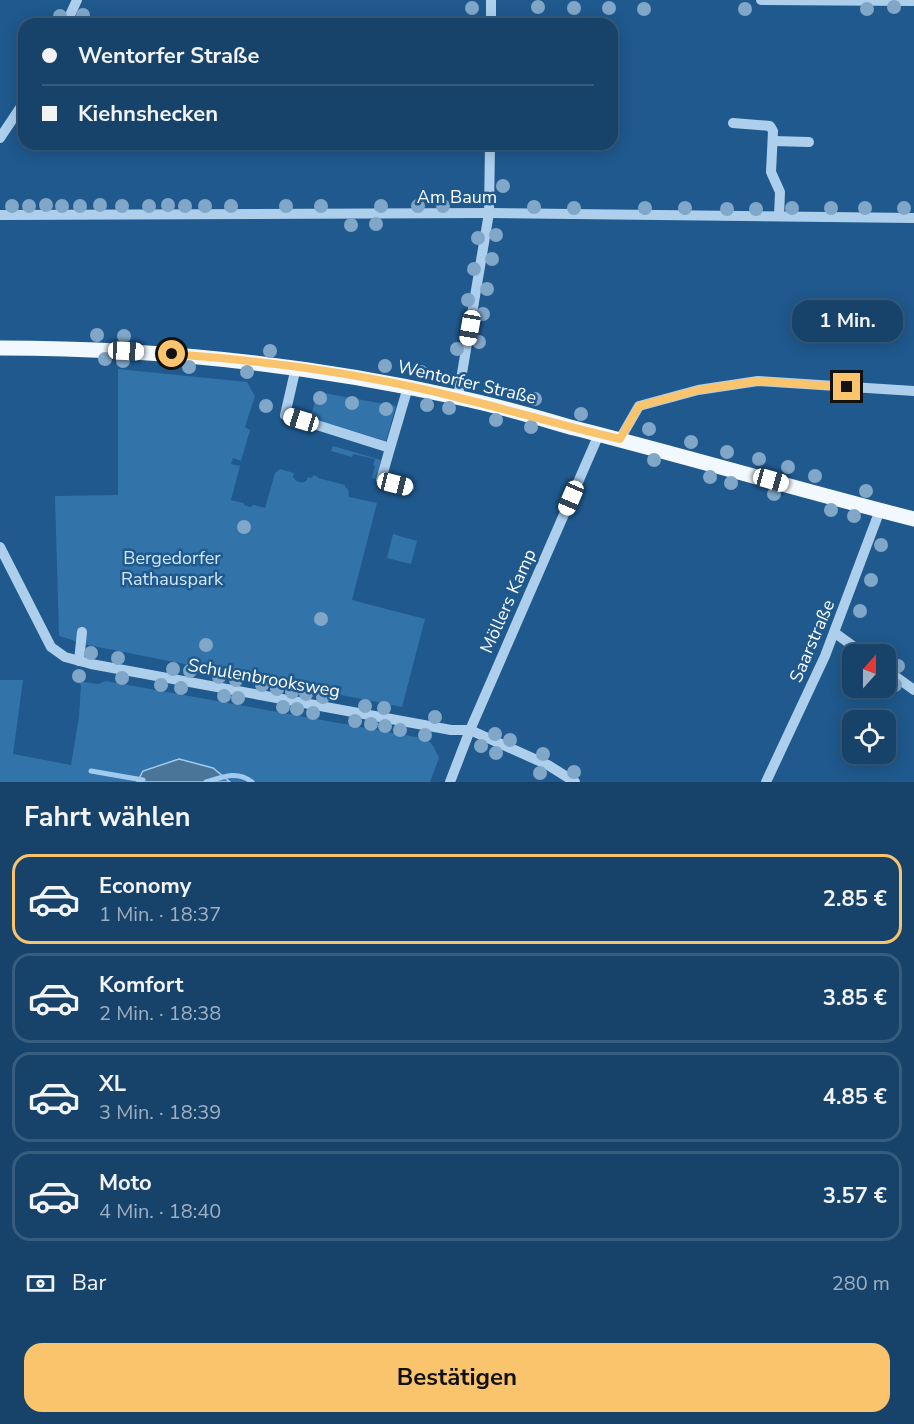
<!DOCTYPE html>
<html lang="de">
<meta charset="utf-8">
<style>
:root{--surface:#17436a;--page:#204a70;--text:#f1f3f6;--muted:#9eb0c1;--line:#365c7e;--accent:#fac46d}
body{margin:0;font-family:"Nunito Sans",sans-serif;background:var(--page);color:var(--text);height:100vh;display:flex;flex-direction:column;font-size:22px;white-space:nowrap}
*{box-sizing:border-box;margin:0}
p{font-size:20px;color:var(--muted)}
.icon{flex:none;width:33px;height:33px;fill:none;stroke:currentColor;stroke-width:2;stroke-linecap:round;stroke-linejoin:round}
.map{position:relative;height:782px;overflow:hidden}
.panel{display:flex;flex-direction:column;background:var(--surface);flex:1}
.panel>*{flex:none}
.hud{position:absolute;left:18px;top:18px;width:600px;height:132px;border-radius:18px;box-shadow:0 3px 15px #0003,0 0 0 2px var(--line);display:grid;align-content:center;height:132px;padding:0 24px;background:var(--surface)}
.needle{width:39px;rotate:21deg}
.tools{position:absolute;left:842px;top:644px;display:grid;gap:12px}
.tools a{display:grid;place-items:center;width:54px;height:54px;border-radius:12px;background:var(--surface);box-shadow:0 3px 15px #0003,0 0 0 2px var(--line);font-size:30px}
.end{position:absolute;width:27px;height:27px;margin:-14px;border:8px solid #fac46d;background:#111;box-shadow:0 0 0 3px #111}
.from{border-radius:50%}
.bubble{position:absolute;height:42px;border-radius:18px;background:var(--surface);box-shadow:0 3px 15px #0003,0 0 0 2px var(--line);font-size:20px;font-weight:700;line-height:42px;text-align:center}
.car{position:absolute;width:18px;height:36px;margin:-18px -9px;border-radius:8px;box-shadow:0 0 4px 2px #0007;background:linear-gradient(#fff 24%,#345 0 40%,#fff 0 76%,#345 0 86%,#fff 0)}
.hud b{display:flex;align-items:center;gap:21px;height:57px;font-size:22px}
.hud b+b{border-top:2px solid var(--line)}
.hud i{width:15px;height:15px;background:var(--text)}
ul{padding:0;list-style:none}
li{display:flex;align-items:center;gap:18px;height:90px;margin:0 12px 9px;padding:0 12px;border:3px solid var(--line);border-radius:18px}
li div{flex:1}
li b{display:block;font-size:22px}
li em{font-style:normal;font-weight:700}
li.on{border-color:var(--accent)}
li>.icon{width:54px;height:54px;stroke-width:1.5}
h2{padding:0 24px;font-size:27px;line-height:72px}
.pay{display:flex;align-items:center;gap:15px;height:66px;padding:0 24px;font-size:22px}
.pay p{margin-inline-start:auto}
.cta{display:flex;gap:12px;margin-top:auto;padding:12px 24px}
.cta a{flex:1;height:69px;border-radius:18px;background:var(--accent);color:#111;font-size:24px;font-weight:700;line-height:69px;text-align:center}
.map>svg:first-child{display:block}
.green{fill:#3273aa}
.water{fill:#4b7499;stroke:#a0cbee;stroke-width:1.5}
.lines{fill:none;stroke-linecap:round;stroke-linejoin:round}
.stream{stroke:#a0cbee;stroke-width:5}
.minor{stroke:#adcfec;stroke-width:10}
.major{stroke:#f2f8ff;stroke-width:15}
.tree{fill:#81a7c8}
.route{stroke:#fac46d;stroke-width:8}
.labels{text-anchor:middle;stroke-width:5;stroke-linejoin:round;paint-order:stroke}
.street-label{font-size:18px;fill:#fff;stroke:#1f598d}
.park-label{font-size:18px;fill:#d2e7f9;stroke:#1f598d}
</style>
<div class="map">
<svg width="914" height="782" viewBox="0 0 914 782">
<rect width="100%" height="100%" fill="#1f598d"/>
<g class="green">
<path d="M118 369 247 382 255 396 245 427 250 430 241 461 233 458 231 464 240 466 231 500 244 503V505L250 507 254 505 265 508 275 473 280 469 294 473 293 477C296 482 301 484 306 481L308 477 312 478 313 475 318 477V478L345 485V487L348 489 349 497 377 503 352 600 425 619 402 707 88 645 59 636 55 496 118 495Z"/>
<path d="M318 392 396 406 386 441 310 418Z"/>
<path d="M333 446 381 460 376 479 372 478 375 466 373 465 375 459 353 454 352 457 331 451Z"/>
<path d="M393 534 417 541 411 564 387 558Z"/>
<path d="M0 680H23L13 754 71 765 79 717 81 685 78 681 98 684 106 681 427 739 434 747 439 758 430 782H230L213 768 179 759 139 776 137 782H0Z"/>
</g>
<path class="water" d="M179 759 213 768 230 782H137L143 771Z"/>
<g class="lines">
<g class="stream">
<path d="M91 771 143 780"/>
<path d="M206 782C222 777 237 770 252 782"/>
</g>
<g class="minor">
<path d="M761 0 914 1"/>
<path d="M66 24 77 0"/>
<path d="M491 24V0"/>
<path d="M733 123 770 126 773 131 771 172 780 192 779 216"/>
<path d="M0 138 24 102"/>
<path d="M773 141 809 142"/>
<path d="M0 215 489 213 914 218"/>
<path d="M296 367 285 415 390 448 408 387"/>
<path d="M458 397 489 213 490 144"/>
<path d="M620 439 639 406 698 390 758 381 914 391"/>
<path d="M390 448 381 480 409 487"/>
<path d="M0 547 51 647 65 657 91 664 451 730H470L548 765 575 782"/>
<path d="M835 633 864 654"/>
<path d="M79 661 82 632"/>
<path d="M885 669 914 690"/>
<path d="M450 782 470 730 599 434"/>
<path d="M766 782 825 656 880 510"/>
</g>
<path class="major" d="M0 348C154 348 306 364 456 397 496 405 535 417 574 428 688 457 800 490 914 519"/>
</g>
<g class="tree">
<circle cx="538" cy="7" r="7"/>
<circle cx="894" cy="7" r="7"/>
<circle cx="472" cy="8" r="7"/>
<circle cx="574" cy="8" r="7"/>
<circle cx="609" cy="8" r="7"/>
<circle cx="644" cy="9" r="7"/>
<circle cx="745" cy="9" r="7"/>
<circle cx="867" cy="9" r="7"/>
<circle cx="83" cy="15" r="7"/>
<circle cx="60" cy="16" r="7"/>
<circle cx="503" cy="186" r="7"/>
<circle cx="46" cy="205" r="7"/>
<circle cx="100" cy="205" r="7"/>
<circle cx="168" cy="205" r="7"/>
<circle cx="12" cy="206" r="7"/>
<circle cx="29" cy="206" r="7"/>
<circle cx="62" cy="206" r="7"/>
<circle cx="80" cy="206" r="7"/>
<circle cx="122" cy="206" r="7"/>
<circle cx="149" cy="206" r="7"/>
<circle cx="185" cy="206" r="7"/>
<circle cx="205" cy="206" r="7"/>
<circle cx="231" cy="206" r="7"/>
<circle cx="286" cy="206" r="7"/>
<circle cx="321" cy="206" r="7"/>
<circle cx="381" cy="206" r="7"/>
<circle cx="418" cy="206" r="7"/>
<circle cx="443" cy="206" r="7"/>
<circle cx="534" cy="207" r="7"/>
<circle cx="574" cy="208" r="7"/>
<circle cx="645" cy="208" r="7"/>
<circle cx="685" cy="208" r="7"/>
<circle cx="792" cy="208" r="7"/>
<circle cx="831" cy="208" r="7"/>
<circle cx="865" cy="208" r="7"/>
<circle cx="904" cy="208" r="7"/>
<circle cx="727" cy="209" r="7"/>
<circle cx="756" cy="209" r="7"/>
<circle cx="376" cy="224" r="7"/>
<circle cx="351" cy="225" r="7"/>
<circle cx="496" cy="235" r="7"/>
<circle cx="478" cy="238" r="7"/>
<circle cx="492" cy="259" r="7"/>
<circle cx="474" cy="269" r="7"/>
<circle cx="487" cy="289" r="7"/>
<circle cx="468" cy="300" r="7"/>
<circle cx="483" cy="314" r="7"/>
<circle cx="97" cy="335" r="7"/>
<circle cx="124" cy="336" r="7"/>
<circle cx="479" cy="342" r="7"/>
<circle cx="457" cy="349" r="7"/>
<circle cx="270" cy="351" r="7"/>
<circle cx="105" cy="359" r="7"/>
<circle cx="123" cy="361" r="7"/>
<circle cx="385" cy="366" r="7"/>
<circle cx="189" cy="367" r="7"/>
<circle cx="247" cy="372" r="7"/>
<circle cx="421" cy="372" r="7"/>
<circle cx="494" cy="388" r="7"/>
<circle cx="320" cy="398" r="7"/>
<circle cx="535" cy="399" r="7"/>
<circle cx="352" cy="403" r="7"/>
<circle cx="427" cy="405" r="7"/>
<circle cx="266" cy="406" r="7"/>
<circle cx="449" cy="408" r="7"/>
<circle cx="386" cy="409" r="7"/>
<circle cx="581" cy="414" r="7"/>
<circle cx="496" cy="420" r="7"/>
<circle cx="531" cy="427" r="7"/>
<circle cx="649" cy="429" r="7"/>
<circle cx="691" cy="442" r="7"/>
<circle cx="727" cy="452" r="7"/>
<circle cx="759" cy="459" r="7"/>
<circle cx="654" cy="460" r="7"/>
<circle cx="788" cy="467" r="7"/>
<circle cx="815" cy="476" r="7"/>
<circle cx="710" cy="477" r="7"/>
<circle cx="731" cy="483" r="7"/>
<circle cx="866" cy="491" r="7"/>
<circle cx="774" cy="494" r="7"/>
<circle cx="831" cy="510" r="7"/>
<circle cx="854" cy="516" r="7"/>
<circle cx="244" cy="527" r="7"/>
<circle cx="881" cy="545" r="7"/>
<circle cx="871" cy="580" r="7"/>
<circle cx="860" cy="611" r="7"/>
<circle cx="321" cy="619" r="7"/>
<circle cx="206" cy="645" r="7"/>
<circle cx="91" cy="653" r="7"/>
<circle cx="118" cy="658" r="7"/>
<circle cx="898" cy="666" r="7"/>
<circle cx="173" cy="669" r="7"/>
<circle cx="190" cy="671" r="7"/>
<circle cx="79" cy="676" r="7"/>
<circle cx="219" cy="677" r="7"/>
<circle cx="122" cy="678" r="7"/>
<circle cx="236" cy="680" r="7"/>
<circle cx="161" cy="685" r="7"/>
<circle cx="262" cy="685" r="7"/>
<circle cx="895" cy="685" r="7"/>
<circle cx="181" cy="688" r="7"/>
<circle cx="277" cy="689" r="7"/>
<circle cx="292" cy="692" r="7"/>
<circle cx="306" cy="694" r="7"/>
<circle cx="224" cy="696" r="7"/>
<circle cx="323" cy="697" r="7"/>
<circle cx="238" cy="698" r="7"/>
<circle cx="365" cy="706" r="7"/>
<circle cx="283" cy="707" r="7"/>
<circle cx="384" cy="708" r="7"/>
<circle cx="297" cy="709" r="7"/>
<circle cx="313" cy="713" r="7"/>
<circle cx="435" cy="717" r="7"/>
<circle cx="355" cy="721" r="7"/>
<circle cx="371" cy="724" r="7"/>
<circle cx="385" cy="726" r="7"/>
<circle cx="400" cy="730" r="7"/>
<circle cx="495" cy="734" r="7"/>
<circle cx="425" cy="735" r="7"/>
<circle cx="510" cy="740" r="7"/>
<circle cx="481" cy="746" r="7"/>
<circle cx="496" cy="753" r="7"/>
<circle cx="543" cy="754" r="7"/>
<circle cx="574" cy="772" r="7"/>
<circle cx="540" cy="773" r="7"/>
</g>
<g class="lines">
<path class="route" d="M172 354C268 361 366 374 460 398 514 411 566 427 620 439L639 406 698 390 758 381 847 387"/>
</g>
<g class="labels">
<g class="street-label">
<text x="457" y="203">Am Baum</text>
<text transform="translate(467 382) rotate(13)" y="6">Wentorfer Straße</text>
<text transform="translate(508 601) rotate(-66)" y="6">Möllers Kamp</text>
<text transform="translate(812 641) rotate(-67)" y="6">Saarstraße</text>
<text transform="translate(264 678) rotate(10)" y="6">Schulenbrooksweg</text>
</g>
<g class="park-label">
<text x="172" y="564">Bergedorfer<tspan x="172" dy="21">Rathauspark</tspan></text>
</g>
</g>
</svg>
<div class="tools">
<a><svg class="needle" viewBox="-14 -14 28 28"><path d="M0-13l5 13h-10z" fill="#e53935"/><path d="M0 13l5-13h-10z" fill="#9eb0c1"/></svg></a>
<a><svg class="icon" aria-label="locate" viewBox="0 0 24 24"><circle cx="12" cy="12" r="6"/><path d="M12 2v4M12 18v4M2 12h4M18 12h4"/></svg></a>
</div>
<i class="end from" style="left:172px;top:354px"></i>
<i class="end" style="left:847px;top:387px"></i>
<div class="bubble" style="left:792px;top:300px;width:111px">1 Min.</div>
<i class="car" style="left:470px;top:328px;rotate:190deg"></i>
<i class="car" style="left:126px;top:351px;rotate:93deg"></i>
<i class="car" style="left:301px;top:420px;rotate:287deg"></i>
<i class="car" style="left:771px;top:480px;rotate:106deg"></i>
<i class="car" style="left:395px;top:484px;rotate:104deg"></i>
<i class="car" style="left:571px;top:498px;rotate:203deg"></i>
<div class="hud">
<b><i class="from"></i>Wentorfer Straße</b>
<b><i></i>Kiehnshecken</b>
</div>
</div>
<section class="panel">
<h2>Fahrt wählen</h2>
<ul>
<li class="on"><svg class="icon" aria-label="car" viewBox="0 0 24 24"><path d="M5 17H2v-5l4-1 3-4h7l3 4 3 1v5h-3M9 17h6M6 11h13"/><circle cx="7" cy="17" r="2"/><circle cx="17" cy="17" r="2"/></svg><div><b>Economy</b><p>1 Min. · 18:37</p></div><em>2.85 €</em></li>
<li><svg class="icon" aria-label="car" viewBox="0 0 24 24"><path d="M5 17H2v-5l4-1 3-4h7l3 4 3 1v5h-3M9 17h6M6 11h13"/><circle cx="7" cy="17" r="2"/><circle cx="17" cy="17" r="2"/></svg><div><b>Komfort</b><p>2 Min. · 18:38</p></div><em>3.85 €</em></li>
<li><svg class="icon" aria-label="car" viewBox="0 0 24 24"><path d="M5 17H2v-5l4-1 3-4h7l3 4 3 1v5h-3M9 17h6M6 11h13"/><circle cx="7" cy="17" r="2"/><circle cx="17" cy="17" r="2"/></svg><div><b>XL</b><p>3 Min. · 18:39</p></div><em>4.85 €</em></li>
<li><svg class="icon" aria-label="car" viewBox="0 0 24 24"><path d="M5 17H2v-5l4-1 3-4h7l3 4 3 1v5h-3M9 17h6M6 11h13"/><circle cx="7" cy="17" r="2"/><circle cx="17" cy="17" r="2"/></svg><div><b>Moto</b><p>4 Min. · 18:40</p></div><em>3.57 €</em></li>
</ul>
<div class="pay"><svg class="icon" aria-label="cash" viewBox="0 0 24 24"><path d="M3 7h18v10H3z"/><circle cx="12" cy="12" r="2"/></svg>Bar<p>280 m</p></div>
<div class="cta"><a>Bestätigen</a></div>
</section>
